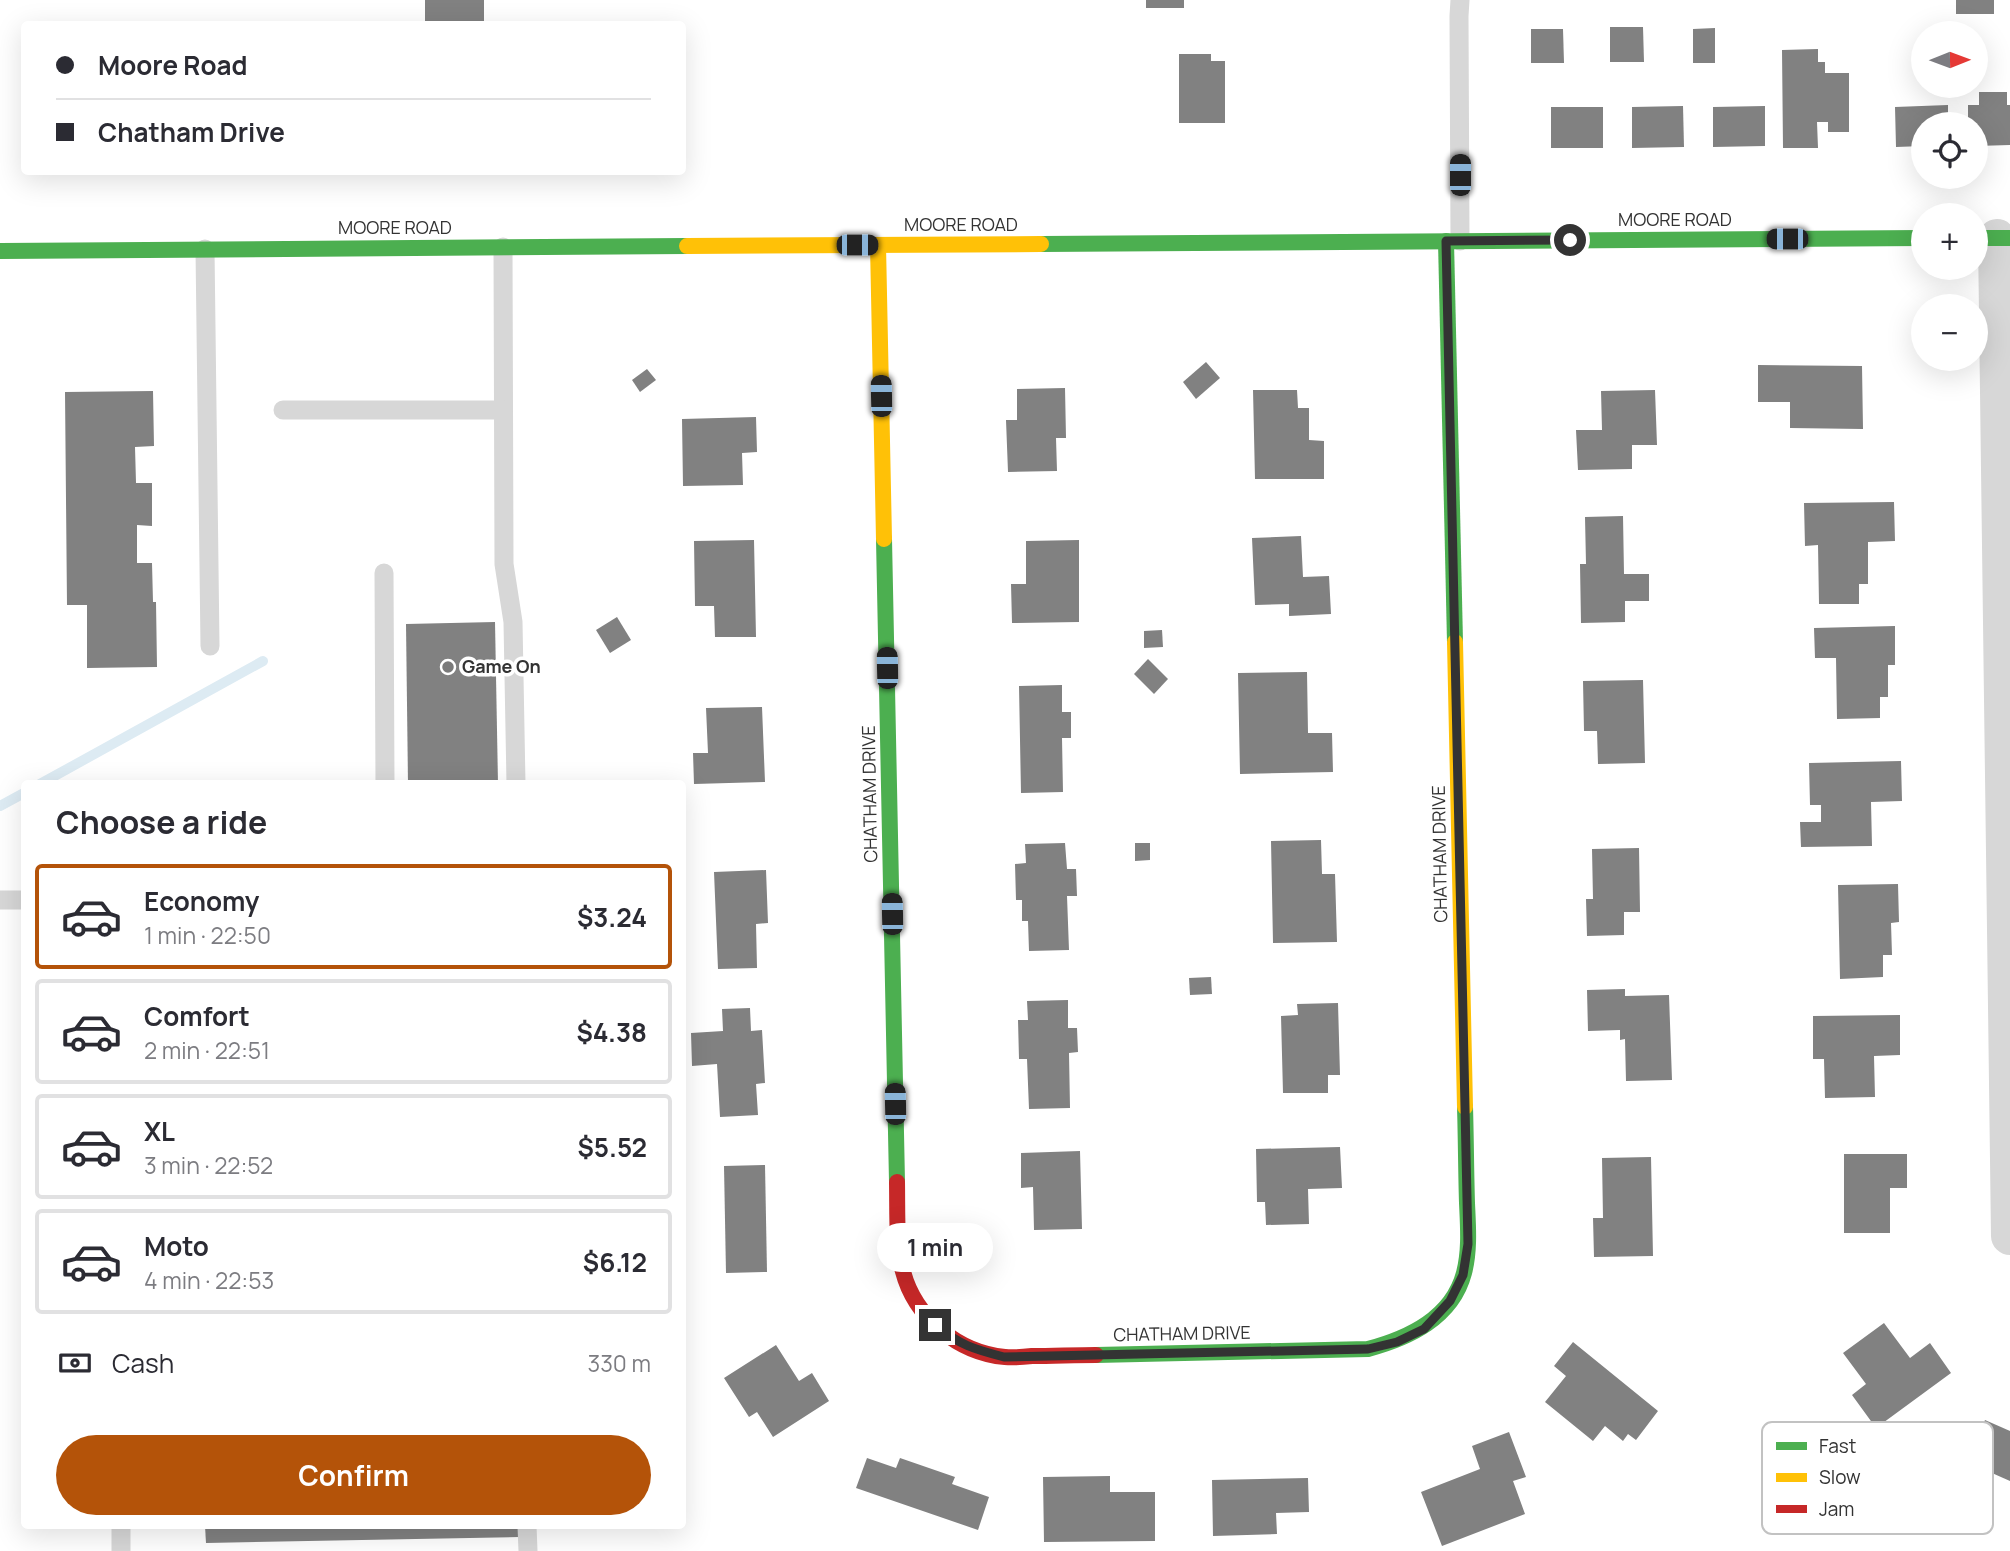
<!DOCTYPE html>
<meta charset="utf-8">
<style>
:root{--surface:#fff;--page:#f2f2f3;--text:#2b2b33;--muted:#7c7c81;--line:#e1e1e2;--accent:#b45309}
body{margin:0;font-family:Manrope,sans-serif;background:var(--page);color:var(--text);height:100vh;display:flex;flex-direction:column;font-size:26px;white-space:nowrap}
*{box-sizing:border-box;margin:0}
p{font-size:23px;color:var(--muted)}
.icon{flex:none;width:38px;height:38px;fill:none;stroke:currentColor;stroke-width:2;stroke-linecap:round;stroke-linejoin:round}
.map{position:relative;flex:1;overflow:hidden}
.details{position:absolute;left:21px;top:780px;width:665px;height:749px;display:flex;flex-direction:column;background:var(--surface);border-radius:7px;box-shadow:0 7px 28px #0002}
.details>*{flex:none}
.hud{position:absolute;left:21px;top:21px;width:665px;height:154px;border-radius:7px;box-shadow:0 7px 28px #0002;display:grid;align-content:center;height:154px;padding:0 35px;background:var(--surface)}
.needle{width:46px;rotate:89deg}
.fabs{position:absolute;left:1911px;top:21px;display:grid;gap:14px}
.fabs a{display:grid;place-items:center;width:77px;height:77px;border-radius:50%;background:var(--surface);box-shadow:0 7px 28px #0002;font-size:35px}
.end{position:absolute;width:32px;height:32px;margin:-16px;border:9px solid #333;background:#fff;box-shadow:0 0 0 4px #fff}
.from{border-radius:50%}
.bubble{position:absolute;height:49px;border-radius:24px;background:var(--surface);box-shadow:0 7px 28px #0002;font-size:23px;font-weight:700;line-height:49px;text-align:center}
.car{position:absolute;width:21px;height:42px;margin:-21px -10px;border-radius:9px;box-shadow:0 0 5px 2px #0007;background:linear-gradient(#222 24%,#8ab4d8 0 40%,#222 0 76%,#8ab4d8 0 86%,#222 0)}
.hud b{display:flex;align-items:center;gap:24px;height:66px;font-size:26px}
.hud b+b{border-top:2px solid var(--line)}
.hud i{width:18px;height:18px;background:var(--text)}
ul{padding:0;list-style:none}
li{display:flex;align-items:center;gap:21px;height:105px;margin:0 14px 10px;padding:0 21px;border:4px solid var(--line);border-radius:7px}
li div{flex:1}
li b{display:block;font-size:26px}
li em{font-style:normal;font-weight:700}
li.current{border-color:var(--accent)}
li>.icon{width:63px;height:63px;stroke-width:1.5}
h2{padding:0 35px;font-size:32px;line-height:84px}
.pay{display:flex;align-items:center;gap:18px;height:77px;padding:0 35px;font-size:26px}
.pay p{margin-inline-start:auto}
.button{display:flex;gap:14px;margin-top:auto;padding:14px 35px}
.button a{flex:1;height:80px;border-radius:42px;background:var(--accent);color:#fff;font-size:28px;font-weight:700;line-height:80px;text-align:center}
.map>svg:first-child{display:block}
.lines{fill:none;stroke-linecap:round;stroke-linejoin:round}
.stream{stroke:#ddebf3;stroke-width:10}
.building{fill:#818181}
.lane{stroke:#d7d7d7;stroke-width:19}
.street{stroke:#d7d7d7;stroke-width:38}
.fast{stroke:#4caf50;stroke-width:16}
.slow{stroke:#ffc107;stroke-width:16}
.jam{stroke:#c62828;stroke-width:16}
.route{stroke:#333;stroke-width:9}
.poi-dot{fill:#7a7a7a;stroke:#fff;stroke-width:2.5}
.labels{text-anchor:middle;stroke-width:7;stroke-linejoin:round;paint-order:stroke}
.street-label{font-size:18px;fill:#333;stroke:#fff}
.poi-label{font-size:18px;font-weight:bold;fill:#333;stroke:#fff;text-anchor:start}
.key{fill:#fff;stroke:#c2c2c2;stroke-width:2}
.key-label{font-size:19px;fill:#333}
</style>
<div class="map">
<svg width="2010" height="1551" viewBox="0 0 2010 1551">
<rect width="100%" height="100%" fill="#fff"/>
<g class="lines">
<g class="stream">
<path d="M40 784 263 661"/>
<path d="M0 806 24 793"/>
</g>
</g>
<g class="building">
<rect x="425" y="0" width="59" height="24"/>
<rect x="1146" y="0" width="38" height="8"/>
<rect x="1956" y="0" width="38" height="14"/>
<path d="M1610 27H1643L1644 62H1610Z"/>
<path d="M1715 28V63H1693V29Z"/>
<path d="M1531 29H1563L1564 63H1531Z"/>
<path d="M1818 49V62H1825V73H1849V132H1828V122H1817L1818 148H1783L1782 50Z"/>
<path d="M1179 54H1211V61H1225V123H1179Z"/>
<path d="M1979 92H2007V105H2010V145L1976 146V124H1968V105H1979Z"/>
<path d="M1948 105V124H1923V146L1896 147 1895 107Z"/>
<path d="M1683 106 1684 147 1632 148V107Z"/>
<path d="M1765 106V146L1713 147V107Z"/>
<rect x="1551" y="107" width="52" height="41"/>
<path d="M1206 362 1220 378 1196 399 1183 382Z"/>
<path d="M1758 365 1862 366 1863 429 1790 428V402H1758Z"/>
<path d="M647 369 656 380 640 392 632 380Z"/>
<path d="M1065 388 1066 438H1056L1057 471 1008 472 1006 420H1017V389Z"/>
<path d="M1253 390H1297L1298 408H1309V440L1324 441V479H1255Z"/>
<path d="M1655 390 1657 445H1632V469L1578 470 1576 430H1602L1601 391Z"/>
<path d="M153 391 154 446 135 447 136 483H152V526L137 525V563H152L153 602H156L157 667 87 668V605H67L65 392Z"/>
<path d="M756 417 757 452 742 453 743 485 683 486 682 419Z"/>
<path d="M1894 502 1895 541 1868 542V584H1859V604H1819L1818 545 1805 546 1804 503Z"/>
<path d="M1623 516 1624 574H1649V601H1625V622L1581 623 1580 564H1586L1585 517Z"/>
<path d="M1301 536 1303 577 1329 576 1331 614 1289 616V604L1255 605 1252 538Z"/>
<path d="M754 540 756 637H715L714 606H695L694 541Z"/>
<path d="M1079 540V622L1012 623 1011 584H1026V541Z"/>
<path d="M617 617 631 640 610 653 596 630Z"/>
<path d="M495 622 498 784H408L406 624Z"/>
<path d="M1895 626V665H1888V697H1880V718L1837 719 1836 658H1815L1814 628Z"/>
<path d="M1162 630 1163 647 1144 648V631Z"/>
<path d="M1148 659 1168 679 1154 694 1134 674Z"/>
<path d="M1307 672 1308 733H1332L1333 772 1240 774 1238 673Z"/>
<path d="M1643 680 1645 763 1598 764 1597 731H1584L1583 681Z"/>
<path d="M1062 685V712H1071V738H1062L1063 792 1021 793 1019 686Z"/>
<path d="M762 707 765 782 694 784 693 753H708L706 708Z"/>
<path d="M1901 761 1902 801 1871 802 1872 846 1801 847 1800 822H1821V805H1810L1809 763Z"/>
<path d="M1321 840 1322 874H1335L1337 942 1273 943 1271 841Z"/>
<path d="M1065 843 1067 869H1076L1077 896H1067L1069 950 1029 951 1028 921H1022V900H1016L1015 864 1026 863 1025 844Z"/>
<path d="M1135 843H1150V860L1135 861Z"/>
<path d="M1639 848 1640 912H1624V935L1587 936 1586 899H1593L1592 849Z"/>
<path d="M766 870 768 923 756 924 757 968 718 969 714 872Z"/>
<path d="M1898 884 1899 922 1891 923 1892 955H1883V977L1840 979 1838 885Z"/>
<path d="M1211 977 1212 994 1190 995 1189 978Z"/>
<path d="M1625 989V996L1669 995 1672 1080 1626 1081 1625 1039 1620 1040V1030L1588 1031 1587 990Z"/>
<path d="M1068 1000V1028H1077L1078 1052 1069 1053 1070 1108 1029 1109 1027 1059H1019L1018 1020H1028L1027 1001Z"/>
<path d="M1338 1003 1340 1075H1328V1093H1283L1281 1016 1298 1015 1297 1004Z"/>
<path d="M750 1008 751 1031 762 1030 765 1083 756 1084 758 1115 720 1117 717 1064 692 1066 691 1033 723 1031 722 1009Z"/>
<path d="M1900 1015V1055L1874 1056 1875 1097 1825 1098 1824 1059H1813V1016Z"/>
<path d="M1340 1147 1342 1188 1308 1189 1309 1224 1266 1225 1265 1202H1257L1256 1149Z"/>
<path d="M1080 1151 1082 1229 1034 1230 1033 1187 1021 1188V1153Z"/>
<path d="M1844 1154H1907V1188H1890V1233H1844Z"/>
<path d="M1651 1157 1653 1256 1594 1257 1593 1218H1603L1602 1158Z"/>
<path d="M765 1165 767 1272 726 1273 724 1166Z"/>
<path d="M1884 1323 1910 1358 1930 1343 1951 1373 1876 1428 1852 1395 1866 1384 1843 1353Z"/>
<path d="M1573 1342 1658 1411 1636 1440 1628 1434 1623 1441 1605 1426 1593 1441 1545 1402 1566 1376 1554 1366Z"/>
<path d="M776 1345 799 1381 812 1373 829 1401 773 1437 757 1412 749 1417 724 1378Z"/>
<path d="M1985 1420 2010 1431V1481L1967 1462Z"/>
<path d="M1509 1432 1526 1477 1513 1481 1525 1514 1442 1546 1421 1492 1480 1469 1472 1446Z"/>
<path d="M867 1458 896 1468 900 1458 955 1477 952 1484 989 1497 978 1530 856 1488Z"/>
<path d="M1110 1476V1492H1155V1541L1044 1542 1043 1477Z"/>
<path d="M1308 1478 1309 1512 1276 1513 1277 1534 1213 1536 1212 1480Z"/>
<path d="M205 1526H519V1537L206 1543Z"/>
</g>
<g class="lines">
<g class="lane">
<path d="M1460 0 1459 16 1460 241"/>
<path d="M503 247 504 564 513 622 516 784"/>
<path d="M205 249 210 646"/>
<path d="M283 410H503"/>
<path d="M384 573 385 784"/>
<path d="M0 900H24"/>
<path d="M121 1526V1551"/>
<path d="M527 1526 528 1551"/>
</g>
<path class="street" d="M1997 238 2010 1236"/>
<g class="fast">
<path d="M1976 238H2010"/>
<path d="M1446 241 1455 642"/>
<path d="M1041 244 1923 238"/>
<path d="M0 251 687 246"/>
<path d="M884 539 897 1182"/>
<path d="M1096 1355 1368 1349C1409 1338 1452 1318 1464 1273 1470 1250 1468 1226 1467 1203 1466 1171 1466 1139 1465 1107"/>
</g>
<g class="slow">
<path d="M878 245 884 539"/>
<path d="M687 246 1041 244"/>
<path d="M1455 642 1465 1107"/>
</g>
<path class="jam" d="M897 1182C898 1241 892 1289 941 1330 959 1345 982 1355 1005 1357 1014 1358 1023 1357 1032 1356 1053 1356 1075 1355 1096 1355"/>
</g>
<g class="lines">
<path class="route" d="M935 1325C960 1345 973 1349 1004 1357L1368 1349 1397 1342 1424 1329 1450 1301 1463 1275 1468 1244 1446 241 1570 240"/>
</g>
<circle class="poi-dot" cx="448" cy="667" r="7"/>
<g class="labels">
<g class="street-label">
<text x="1675" y="226">MOORE ROAD</text>
<text x="961" y="231">MOORE ROAD</text>
<text x="395" y="234">MOORE ROAD</text>
<text transform="translate(870 794) rotate(-91)" y="6">CHATHAM DRIVE</text>
<text transform="translate(1440 854) rotate(-91)" y="6">CHATHAM DRIVE</text>
<text transform="translate(1182 1334) rotate(-1)" y="6">CHATHAM DRIVE</text>
</g>
<g class="poi-label">
<text x="462" y="673">Game On</text>
</g>
</g>
<rect x="1762" y="1422" width="231" height="112" rx="10" class="key"/>
<rect x="1776" y="1442" width="31" height="8" fill="#4caf50"/>
<rect x="1776" y="1473" width="31" height="9" fill="#ffc107"/>
<rect x="1776" y="1505" width="31" height="8" fill="#c62828"/>
<g class="key-label">
<text x="1819" y="1453">Fast</text>
<text x="1819" y="1484">Slow</text>
<text x="1819" y="1516">Jam</text>
</g>
</svg>
<div class="fabs">
<a><svg class="needle" viewBox="-14 -14 28 28"><path d="M0-13l5 13h-10z" fill="#e53935"/><path d="M0 13l5-13h-10z" fill="#7c7c81"/></svg></a>
<a><svg class="icon" aria-label="locate" viewBox="0 0 24 24"><circle cx="12" cy="12" r="6"/><path d="M12 2v4M12 18v4M2 12h4M18 12h4"/></svg></a>
<a>+</a>
<a>−</a>
</div>
<i class="end from" style="left:1570px;top:240px"></i>
<i class="end" style="left:935px;top:1325px"></i>
<div class="bubble" style="left:877px;top:1223px;width:116px">1 min</div>
<i class="car" style="left:1460px;top:175px;rotate:0deg"></i>
<i class="car" style="left:1787px;top:239px;rotate:270deg"></i>
<i class="car" style="left:857px;top:245px;rotate:90deg"></i>
<i class="car" style="left:881px;top:396px;rotate:359deg"></i>
<i class="car" style="left:887px;top:668px;rotate:359deg"></i>
<i class="car" style="left:892px;top:914px;rotate:359deg"></i>
<i class="car" style="left:895px;top:1104px;rotate:359deg"></i>
<div class="hud">
<b><i class="from"></i>Moore Road</b>
<b><i></i>Chatham Drive</b>
</div>
<section class="details">
<h2>Choose a ride</h2>
<ul>
<li class="current"><svg class="icon" aria-label="car" viewBox="0 0 24 24"><path d="M5 17H2v-5l4-1 3-4h7l3 4 3 1v5h-3M9 17h6M6 11h13"/><circle cx="7" cy="17" r="2"/><circle cx="17" cy="17" r="2"/></svg><div><b>Economy</b><p>1 min · 22:50</p></div><em>$3.24</em></li>
<li><svg class="icon" aria-label="car" viewBox="0 0 24 24"><path d="M5 17H2v-5l4-1 3-4h7l3 4 3 1v5h-3M9 17h6M6 11h13"/><circle cx="7" cy="17" r="2"/><circle cx="17" cy="17" r="2"/></svg><div><b>Comfort</b><p>2 min · 22:51</p></div><em>$4.38</em></li>
<li><svg class="icon" aria-label="car" viewBox="0 0 24 24"><path d="M5 17H2v-5l4-1 3-4h7l3 4 3 1v5h-3M9 17h6M6 11h13"/><circle cx="7" cy="17" r="2"/><circle cx="17" cy="17" r="2"/></svg><div><b>XL</b><p>3 min · 22:52</p></div><em>$5.52</em></li>
<li><svg class="icon" aria-label="car" viewBox="0 0 24 24"><path d="M5 17H2v-5l4-1 3-4h7l3 4 3 1v5h-3M9 17h6M6 11h13"/><circle cx="7" cy="17" r="2"/><circle cx="17" cy="17" r="2"/></svg><div><b>Moto</b><p>4 min · 22:53</p></div><em>$6.12</em></li>
</ul>
<div class="pay"><svg class="icon" aria-label="cash" viewBox="0 0 24 24"><path d="M3 7h18v10H3z"/><circle cx="12" cy="12" r="2"/></svg>Cash<p>330 m</p></div>
<div class="button"><a>Confirm</a></div>
</section>
</div>
